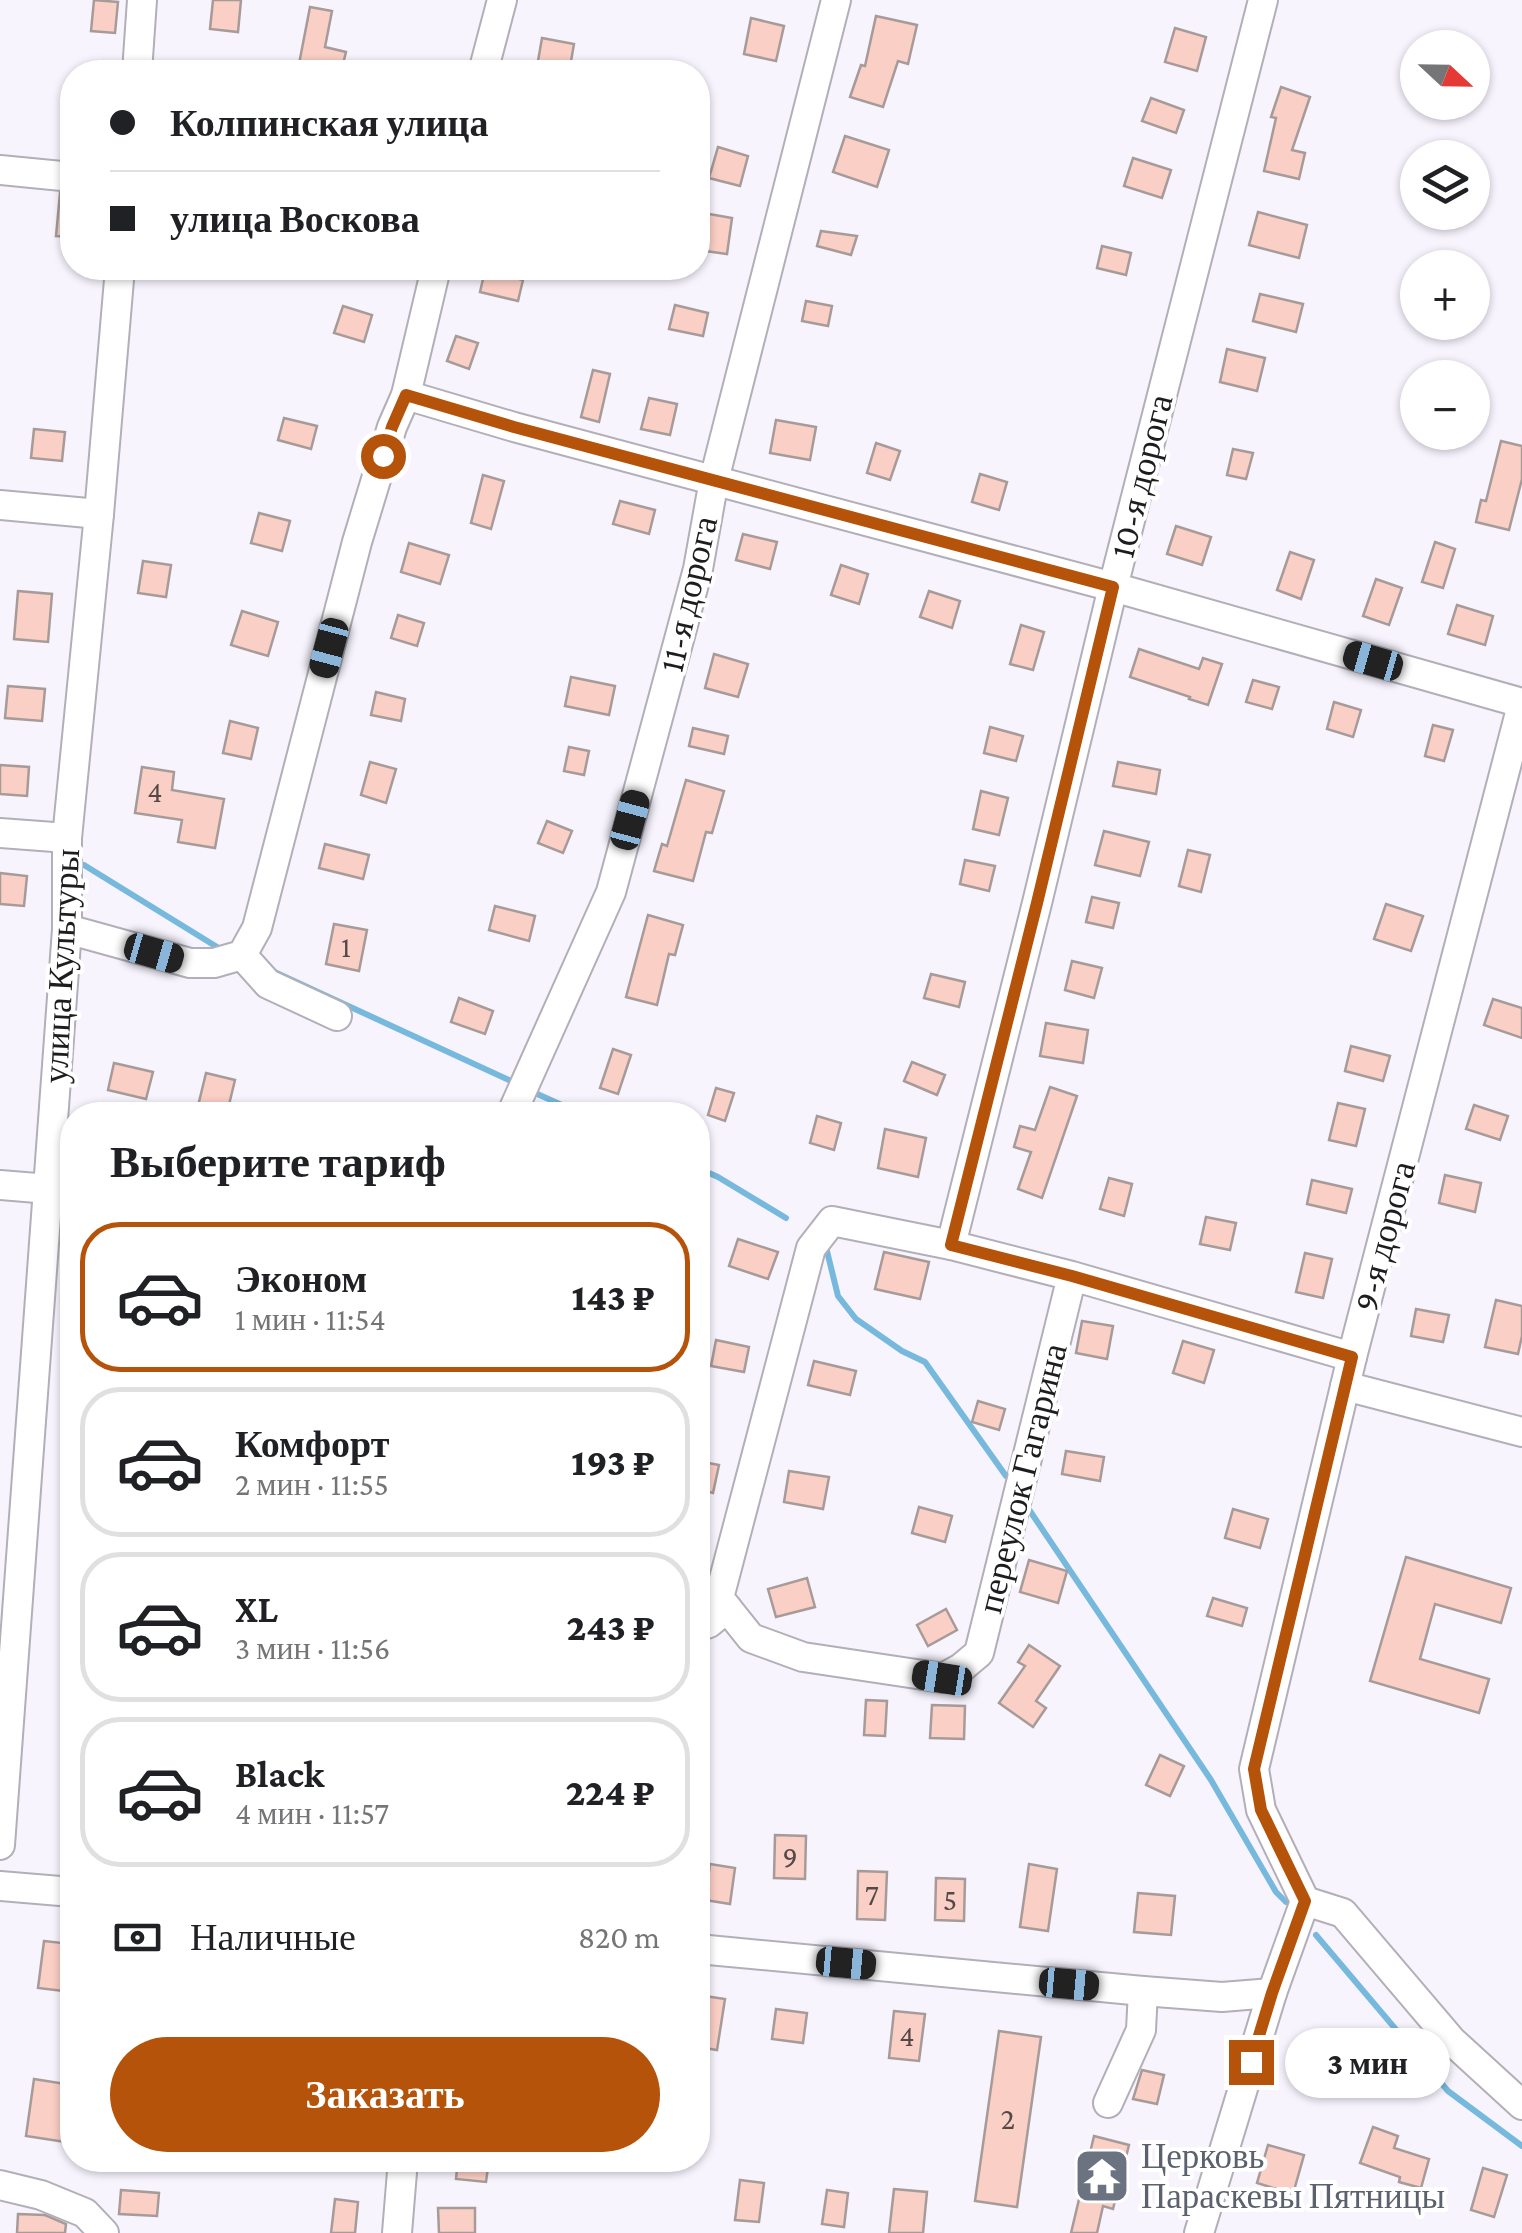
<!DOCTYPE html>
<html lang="ru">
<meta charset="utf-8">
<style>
:root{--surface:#fff;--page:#f2f2f2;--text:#202124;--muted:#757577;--line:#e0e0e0;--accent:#b45309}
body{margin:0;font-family:"Crimson Pro",serif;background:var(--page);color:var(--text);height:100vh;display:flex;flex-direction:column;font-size:38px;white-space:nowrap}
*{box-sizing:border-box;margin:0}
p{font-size:32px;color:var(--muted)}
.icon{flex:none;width:55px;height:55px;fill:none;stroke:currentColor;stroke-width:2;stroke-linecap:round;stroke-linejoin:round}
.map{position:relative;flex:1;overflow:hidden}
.details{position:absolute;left:60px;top:1102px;width:650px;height:1070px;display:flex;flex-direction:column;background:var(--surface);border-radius:40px;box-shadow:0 2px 8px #0004}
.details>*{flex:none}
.top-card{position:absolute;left:60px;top:60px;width:650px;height:220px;border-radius:40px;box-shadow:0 2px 8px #0004;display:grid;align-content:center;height:220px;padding:0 50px;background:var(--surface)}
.needle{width:65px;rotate:112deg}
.buttons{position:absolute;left:1400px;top:30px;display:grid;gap:20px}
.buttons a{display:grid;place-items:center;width:90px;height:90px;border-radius:50%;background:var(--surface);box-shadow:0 2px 8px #0004;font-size:50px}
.end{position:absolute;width:45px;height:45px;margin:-22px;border:12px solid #b45309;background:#fff;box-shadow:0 0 0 5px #fff}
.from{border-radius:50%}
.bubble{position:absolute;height:70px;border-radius:35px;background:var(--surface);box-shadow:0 2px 8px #0004;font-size:32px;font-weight:800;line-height:70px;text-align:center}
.car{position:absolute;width:30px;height:60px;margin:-30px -15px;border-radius:12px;box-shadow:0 0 8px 2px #0007;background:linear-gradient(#222 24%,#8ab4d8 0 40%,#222 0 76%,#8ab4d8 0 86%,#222 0)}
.top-card b{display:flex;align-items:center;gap:35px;height:95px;font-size:38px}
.top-card b+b{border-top:2px solid var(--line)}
.top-card i{width:25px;height:25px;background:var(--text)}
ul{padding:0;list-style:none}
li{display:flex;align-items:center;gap:30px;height:150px;margin:0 20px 15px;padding:0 30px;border:5px solid var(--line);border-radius:40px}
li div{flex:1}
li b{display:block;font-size:38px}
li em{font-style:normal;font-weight:800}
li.selected{border-color:var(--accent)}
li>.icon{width:90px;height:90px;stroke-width:1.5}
h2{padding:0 50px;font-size:45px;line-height:120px}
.pay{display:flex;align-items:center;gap:25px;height:110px;padding:0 50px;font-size:38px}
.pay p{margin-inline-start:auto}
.action{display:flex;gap:20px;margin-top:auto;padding:20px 50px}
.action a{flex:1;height:115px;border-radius:60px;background:var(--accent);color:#fff;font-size:40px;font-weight:800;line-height:115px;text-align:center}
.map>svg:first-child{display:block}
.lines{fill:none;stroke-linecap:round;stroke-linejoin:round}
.stream{stroke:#77b9dc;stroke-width:6}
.building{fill:#facfc5;stroke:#a69b99;stroke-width:2.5}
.minor-casing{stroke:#b2afb8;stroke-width:32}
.minor{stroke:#fff;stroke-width:28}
.route{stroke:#b45309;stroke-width:12}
.labels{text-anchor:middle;stroke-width:8;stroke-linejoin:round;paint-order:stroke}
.number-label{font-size:30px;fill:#544948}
.street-label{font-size:35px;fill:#1d1c1f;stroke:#fff}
.worship-label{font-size:35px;fill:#5b616d;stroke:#fff;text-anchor:start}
</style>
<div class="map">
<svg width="1522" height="2233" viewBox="0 0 1522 2233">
<rect width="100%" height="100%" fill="#f7f4fe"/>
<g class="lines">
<g class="stream">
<path d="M84 865 217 947"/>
<path d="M268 969 509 1080"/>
<path d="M533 1092 584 1115"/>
<path d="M698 1168 718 1177 786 1218"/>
<path d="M825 1243 838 1296 856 1319 902 1351 925 1362 1006 1476"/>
<path d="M1030 1511 1211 1780 1276 1892 1286 1902"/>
<path d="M1316 1935 1448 2091 1522 2146"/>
</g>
</g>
<g class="building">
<path d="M94 0 118 2 115 33 91 31Z"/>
<path d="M213 0H241L238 32 210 29Z"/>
<path d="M310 7 332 11 325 47 346 52 341 72 299 64Z"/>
<path d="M876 16 917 25 908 64 898 61 883 107 850 97 861 65 865 66Z"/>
<path d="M751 18 784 26 776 61 744 54Z"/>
<path d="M1175 28 1206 37 1197 71 1165 62Z"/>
<path d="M542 38 574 44 570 67 538 61Z"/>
<path d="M1281 87 1310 97 1292 150 1305 153 1299 179 1264 171 1276 118 1271 117Z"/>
<path d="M1151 98 1184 110 1176 133 1142 121Z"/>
<path d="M845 136 889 150 877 187 833 172Z"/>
<path d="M718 147 748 156 740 186 709 178Z"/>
<path d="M1133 158 1171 170 1162 198 1124 186Z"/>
<path d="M60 193 72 194V237L56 236Z"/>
<path d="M698 212 732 218 727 254 698 250Z"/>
<path d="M1258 212 1307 225 1299 258 1249 245Z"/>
<path d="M821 231 857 236 851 255 817 246Z"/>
<path d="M1102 246 1131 253 1126 275 1097 268Z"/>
<path d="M485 270 523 280 518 301 480 292Z"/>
<path d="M1260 294 1303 304 1296 332 1253 321Z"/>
<path d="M806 301 832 306 828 326 802 321Z"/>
<path d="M675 305 708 313 703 336 669 329Z"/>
<path d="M343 306 372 315 364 342 334 333Z"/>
<path d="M456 336 478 343 469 369 447 361Z"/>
<path d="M1227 349 1265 358 1257 391 1220 382Z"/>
<path d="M593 370 610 374 599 422 581 417Z"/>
<path d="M649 398 677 404 670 435 641 429Z"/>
<path d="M284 418 317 426 311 449 278 440Z"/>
<path d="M776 420 816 427 810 460 770 453Z"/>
<path d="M34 429 65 432 62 461 31 458Z"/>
<path d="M1501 441 1522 446V479L1509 530 1476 522 1481 500 1486 501Z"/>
<path d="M876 443 900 451 890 480 867 473Z"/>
<path d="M1233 449 1253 453 1246 479 1227 475Z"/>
<path d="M980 474 1007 482 999 510 972 502Z"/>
<path d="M483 475 504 481 491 529 471 523Z"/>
<path d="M620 501 655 510 649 534 613 524Z"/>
<path d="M259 513 290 521 282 551 251 543Z"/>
<path d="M1176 526 1211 537 1202 565 1167 554Z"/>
<path d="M743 534 777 542 770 569 736 560Z"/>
<path d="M1435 542 1455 549 1443 588 1422 582Z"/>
<path d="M409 543 449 555 440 584 401 572Z"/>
<path d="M1290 552 1314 560 1301 599 1277 590Z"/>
<path d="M143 561 171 565 166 597 138 593Z"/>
<path d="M841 565 868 574 859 604 831 595Z"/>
<path d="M1376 579 1402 588 1389 625 1363 616Z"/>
<path d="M18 591 52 594 48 642 14 639Z"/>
<path d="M929 591 960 601 952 628 920 617Z"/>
<path d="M1457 605 1493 616 1485 645 1448 634Z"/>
<path d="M242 611 278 622 268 656 231 645Z"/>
<path d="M398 615 424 623 417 646 391 638Z"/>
<path d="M1021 625 1044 632 1033 670 1010 664Z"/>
<path d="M1139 649 1199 669 1203 658 1222 664 1208 705 1189 699 1190 697 1130 677Z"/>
<path d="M714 654 748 664 738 697 705 688Z"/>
<path d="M571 677 615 686 609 715 565 706Z"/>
<path d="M1253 680 1279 687 1272 709 1246 702Z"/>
<path d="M8 686 45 689 42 721 5 718Z"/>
<path d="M376 692 405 699 401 721 371 715Z"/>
<path d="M1334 702 1361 710 1353 737 1327 729Z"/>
<path d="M230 721 258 728 251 759 223 753Z"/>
<path d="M1433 725 1453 730 1444 761 1425 756Z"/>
<path d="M990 727 1023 736 1016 761 984 753Z"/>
<path d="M693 728 728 736 724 754 689 746Z"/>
<path d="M569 747 589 751 584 775 564 771Z"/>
<path d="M370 762 396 769 386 803 361 795Z"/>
<path d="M1118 762 1160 770 1156 794 1113 786Z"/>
<path d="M0 765 29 767 27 796 0 794Z"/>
<path d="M142 767 174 772 172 790 224 799 215 848 178 842 182 820 135 813Z"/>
<path d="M686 780 724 791 712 833 706 832 693 881 654 871 662 844 667 846Z"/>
<path d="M981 791 1008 798 999 835 973 829Z"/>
<path d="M547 821 572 831 563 853 538 843Z"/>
<path d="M1104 831 1149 842 1140 876 1095 865Z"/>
<path d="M325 844 369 855 363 879 319 868Z"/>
<path d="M1188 850 1210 855 1201 892 1179 886Z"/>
<path d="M965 860 995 866 989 891 960 884Z"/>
<path d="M0 873 27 876 24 906 0 904Z"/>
<path d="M1092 897 1119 903 1113 928 1086 922Z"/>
<path d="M1386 904 1423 916 1411 951 1374 939Z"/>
<path d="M495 906 535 916 529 941 489 930Z"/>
<path d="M648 915 683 925 675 955 669 954 657 1005 626 997Z"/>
<path d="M334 924 367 930 359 971 326 964Z"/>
<path d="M1072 961 1102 968 1094 998 1065 990Z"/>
<path d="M931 974 965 982 959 1007 924 998Z"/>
<path d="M459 998 493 1011 485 1034 451 1022Z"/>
<path d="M1493 999 1522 1008V1038L1484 1025Z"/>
<path d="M1046 1023 1088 1030 1083 1063 1040 1056Z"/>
<path d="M1351 1046 1390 1056 1383 1081 1345 1071Z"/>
<path d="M613 1049 631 1055 618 1094 600 1088Z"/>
<path d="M912 1062 945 1075 937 1095 904 1081Z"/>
<path d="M114 1063 153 1072 146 1099 108 1090Z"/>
<path d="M206 1073 235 1080 227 1113 198 1106Z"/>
<path d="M1050 1087 1077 1096 1042 1198 1018 1189 1031 1152 1014 1147 1020 1126 1035 1130Z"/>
<path d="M716 1088 734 1093 725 1121 708 1115Z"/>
<path d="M1338 1103 1365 1109 1356 1146 1329 1140Z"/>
<path d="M1474 1105 1508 1116 1500 1140 1466 1129Z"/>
<path d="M817 1116 841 1123 834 1150 810 1143Z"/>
<path d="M885 1129 926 1138 918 1177 878 1168Z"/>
<path d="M1445 1175 1481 1183 1475 1212 1439 1203Z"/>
<path d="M1109 1178 1132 1184 1124 1216 1100 1209Z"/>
<path d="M1312 1180 1352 1189 1346 1213 1307 1204Z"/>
<path d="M1206 1217 1236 1223 1230 1250 1200 1244Z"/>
<path d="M738 1239 778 1252 768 1279 729 1266Z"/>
<path d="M884 1252 929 1262 920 1299 875 1289Z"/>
<path d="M1305 1253 1332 1259 1323 1298 1296 1292Z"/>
<path d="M1496 1300 1522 1306V1336L1518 1354 1485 1347Z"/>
<path d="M1416 1309 1449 1315 1443 1342 1411 1336Z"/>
<path d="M1082 1321 1113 1326 1107 1359 1076 1353Z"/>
<path d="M716 1340 749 1347 744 1372 711 1366Z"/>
<path d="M1183 1341 1214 1350 1204 1383 1173 1373Z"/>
<path d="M814 1361 856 1371 850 1395 808 1385Z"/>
<path d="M978 1401 1005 1409 999 1430 972 1422Z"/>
<path d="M1066 1451 1104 1457 1100 1481 1062 1474Z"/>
<path d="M698 1461 719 1465 713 1493 698 1489Z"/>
<path d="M789 1471 829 1477 823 1509 784 1502Z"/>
<path d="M919 1507 952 1516 945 1542 912 1533Z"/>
<path d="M1233 1509 1268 1519 1260 1548 1225 1538Z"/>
<path d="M1406 1557 1511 1588 1501 1623 1435 1604 1420 1659 1489 1679 1479 1713 1370 1681Z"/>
<path d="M1029 1560 1067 1571 1058 1603 1020 1592Z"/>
<path d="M807 1578 815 1607 776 1617 768 1589Z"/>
<path d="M1213 1598 1247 1608 1242 1626 1207 1616Z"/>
<path d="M946 1609 957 1630 928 1646 917 1625Z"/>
<path d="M1029 1645 1060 1666 1036 1701 1046 1708 1033 1727 999 1703 1025 1666 1018 1662Z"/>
<path d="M866 1700 887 1701 885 1736 864 1735Z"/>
<path d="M932 1705 965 1706 964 1739 930 1738Z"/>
<path d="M1160 1755 1184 1766 1170 1796 1146 1785Z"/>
<path d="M775 1835 806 1836 805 1879 774 1878Z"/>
<path d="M710 1864 735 1868 730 1904 705 1900Z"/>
<path d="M1029 1864 1057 1869 1048 1931 1020 1927Z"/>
<path d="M858 1871 887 1872 885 1920 857 1919Z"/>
<path d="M936 1878 965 1879 964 1921 935 1920Z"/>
<path d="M1138 1893 1175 1896 1171 1935 1134 1932Z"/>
<path d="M44 1941 72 1944V1992L38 1988Z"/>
<path d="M698 1995 725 1999 717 2050 698 2047Z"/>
<path d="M776 2009 807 2013 803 2043 772 2039Z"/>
<path d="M894 2011 925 2014 919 2061 889 2058Z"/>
<path d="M999 2031 1041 2037 1017 2207 975 2201Z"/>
<path d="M1333 2034 1357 2042 1351 2061 1364 2065 1358 2083 1317 2070 1324 2051 1327 2052Z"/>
<path d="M1142 2070 1164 2075 1157 2104 1133 2099Z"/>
<path d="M34 2079 72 2085V2143L26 2136Z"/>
<path d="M1373 2127 1398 2136 1394 2148 1429 2159 1421 2188 1399 2182 1400 2177 1360 2163Z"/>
<path d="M1094 2136 1129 2145 1113 2209 1103 2206 1097 2233H1071Z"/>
<path d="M1268 2145 1304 2155 1293 2194 1257 2183Z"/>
<path d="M458 2160H489L486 2182 456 2179Z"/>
<path d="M1483 2168 1507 2175 1494 2217 1471 2210Z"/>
<path d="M740 2180 764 2183 759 2222 735 2220Z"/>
<path d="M894 2189 927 2192 923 2233H889Z"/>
<path d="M121 2190 159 2193 157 2216 119 2214Z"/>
<path d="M827 2190 848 2193 844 2227 822 2224Z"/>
<path d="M335 2199 358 2202 355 2233H331Z"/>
<path d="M438 2208H475V2233H439Z"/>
<path d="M18 2214 45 2215 66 2224 65 2233H17Z"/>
</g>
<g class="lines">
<g class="minor-casing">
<g id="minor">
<path d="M137 72 142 0"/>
<path d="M483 72 502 0"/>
<path d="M0 170 72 177"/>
<path d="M406 395 514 427 1113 587 1522 703"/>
<path d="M0 505 99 514"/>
<path d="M0 833 67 838"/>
<path d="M67 929 190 963H214L242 955 257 928 357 542 392 427 406 395 436 268"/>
<path d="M242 955 268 984 337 1016"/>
<path d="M511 1115 611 892 698 569 714 480 836 0"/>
<path d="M0 1185 49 1189"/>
<path d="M951 1245 1037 903 1113 587 1263 0"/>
<path d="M1072 1276 979 1653 961 1668 943 1678 803 1657 751 1638 719 1598 811 1248 832 1221 951 1245 1072 1276 1352 1357"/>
<path d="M1345 1386 1522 1432"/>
<path d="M698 1627 709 1623 727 1608"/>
<path d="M0 1845 67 929V838L99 514 120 268"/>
<path d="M0 1886 72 1892"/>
<path d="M1305 1901 1343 1913 1452 2041 1522 2105"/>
<path d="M698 1949 1143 1991 1222 1997 1272 1993"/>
<path d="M1108 2103 1141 2030 1143 1991"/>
<path d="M0 2185 41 2195 85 2213 104 2233"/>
<path d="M397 2233 403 2160"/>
<path d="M1199 2233 1272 1993 1305 1901 1261 1810 1254 1769 1352 1357 1522 705"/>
</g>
</g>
<use href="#minor" class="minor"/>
</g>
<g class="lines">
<path class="route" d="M383 456 392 427 406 395 514 427 1113 587 1037 903 951 1245 1072 1276 1352 1357 1254 1769 1261 1810 1305 1901 1272 1993 1251 2062"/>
</g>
<defs>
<g id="temple-square" transform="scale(2.875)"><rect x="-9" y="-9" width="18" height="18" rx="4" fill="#6b7280" stroke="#fff"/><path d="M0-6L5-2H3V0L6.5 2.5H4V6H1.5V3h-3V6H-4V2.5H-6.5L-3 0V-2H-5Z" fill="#fff"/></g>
</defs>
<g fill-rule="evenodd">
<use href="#temple-square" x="1102" y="2176"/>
</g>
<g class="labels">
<g class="number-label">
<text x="155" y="802">4</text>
<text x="346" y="957">1</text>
<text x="790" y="1867">9</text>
<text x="872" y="1905">7</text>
<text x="950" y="1910">5</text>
<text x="907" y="2046">4</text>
<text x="1008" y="2129">2</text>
</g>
<g class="street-label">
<text transform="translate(1141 476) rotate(-76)" y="12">10-я дорога</text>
<text transform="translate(688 594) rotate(-77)" y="12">11-я дорога</text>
<text transform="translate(61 966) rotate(-87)" y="12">улица Культуры</text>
<text transform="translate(1384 1236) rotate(-75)" y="12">9-я дорога</text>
<text transform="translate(1022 1478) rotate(-76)" y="12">переулок Гагарина</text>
</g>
<g class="worship-label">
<text x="1141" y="2168">Церковь<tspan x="1141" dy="40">Параскевы Пятницы</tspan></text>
</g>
</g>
</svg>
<div class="buttons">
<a><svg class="needle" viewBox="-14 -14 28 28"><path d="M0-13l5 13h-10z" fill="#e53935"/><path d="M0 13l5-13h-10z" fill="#757577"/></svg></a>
<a><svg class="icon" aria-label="layers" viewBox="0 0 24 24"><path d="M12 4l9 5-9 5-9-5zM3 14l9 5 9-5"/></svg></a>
<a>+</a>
<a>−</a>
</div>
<i class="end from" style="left:383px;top:456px"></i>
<i class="end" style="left:1251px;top:2062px"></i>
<div class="bubble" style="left:1285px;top:2028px;width:165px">3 мин</div>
<i class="car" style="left:329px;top:648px;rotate:195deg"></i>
<i class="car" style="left:1373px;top:661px;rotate:286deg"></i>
<i class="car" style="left:630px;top:820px;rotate:15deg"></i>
<i class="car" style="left:154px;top:953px;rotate:106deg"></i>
<i class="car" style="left:942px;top:1678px;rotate:279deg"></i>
<i class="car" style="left:846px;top:1963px;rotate:95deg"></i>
<i class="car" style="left:1069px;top:1984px;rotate:95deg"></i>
<div class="top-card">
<b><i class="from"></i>Колпинская улица</b>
<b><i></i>улица Воскова</b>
</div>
<section class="details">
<h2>Выберите тариф</h2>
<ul>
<li class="selected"><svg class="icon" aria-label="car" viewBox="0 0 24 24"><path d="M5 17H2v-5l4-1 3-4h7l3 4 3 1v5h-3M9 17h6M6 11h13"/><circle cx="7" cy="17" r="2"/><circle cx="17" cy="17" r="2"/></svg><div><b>Эконом</b><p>1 мин · 11:54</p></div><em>143 ₽</em></li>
<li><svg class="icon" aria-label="car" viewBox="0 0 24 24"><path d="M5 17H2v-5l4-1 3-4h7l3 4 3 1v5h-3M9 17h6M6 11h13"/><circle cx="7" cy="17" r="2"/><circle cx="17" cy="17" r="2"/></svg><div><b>Комфорт</b><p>2 мин · 11:55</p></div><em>193 ₽</em></li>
<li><svg class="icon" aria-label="car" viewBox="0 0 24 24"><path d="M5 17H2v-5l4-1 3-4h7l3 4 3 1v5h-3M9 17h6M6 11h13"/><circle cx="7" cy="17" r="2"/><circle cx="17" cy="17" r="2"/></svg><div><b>XL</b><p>3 мин · 11:56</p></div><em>243 ₽</em></li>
<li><svg class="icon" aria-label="car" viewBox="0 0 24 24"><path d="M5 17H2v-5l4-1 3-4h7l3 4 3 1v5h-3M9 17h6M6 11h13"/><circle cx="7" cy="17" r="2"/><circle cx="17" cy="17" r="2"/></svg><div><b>Black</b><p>4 мин · 11:57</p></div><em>224 ₽</em></li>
</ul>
<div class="pay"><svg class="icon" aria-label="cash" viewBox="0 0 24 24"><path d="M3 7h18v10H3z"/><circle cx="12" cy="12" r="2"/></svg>Наличные<p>820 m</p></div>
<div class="action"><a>Заказать</a></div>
</section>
</div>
